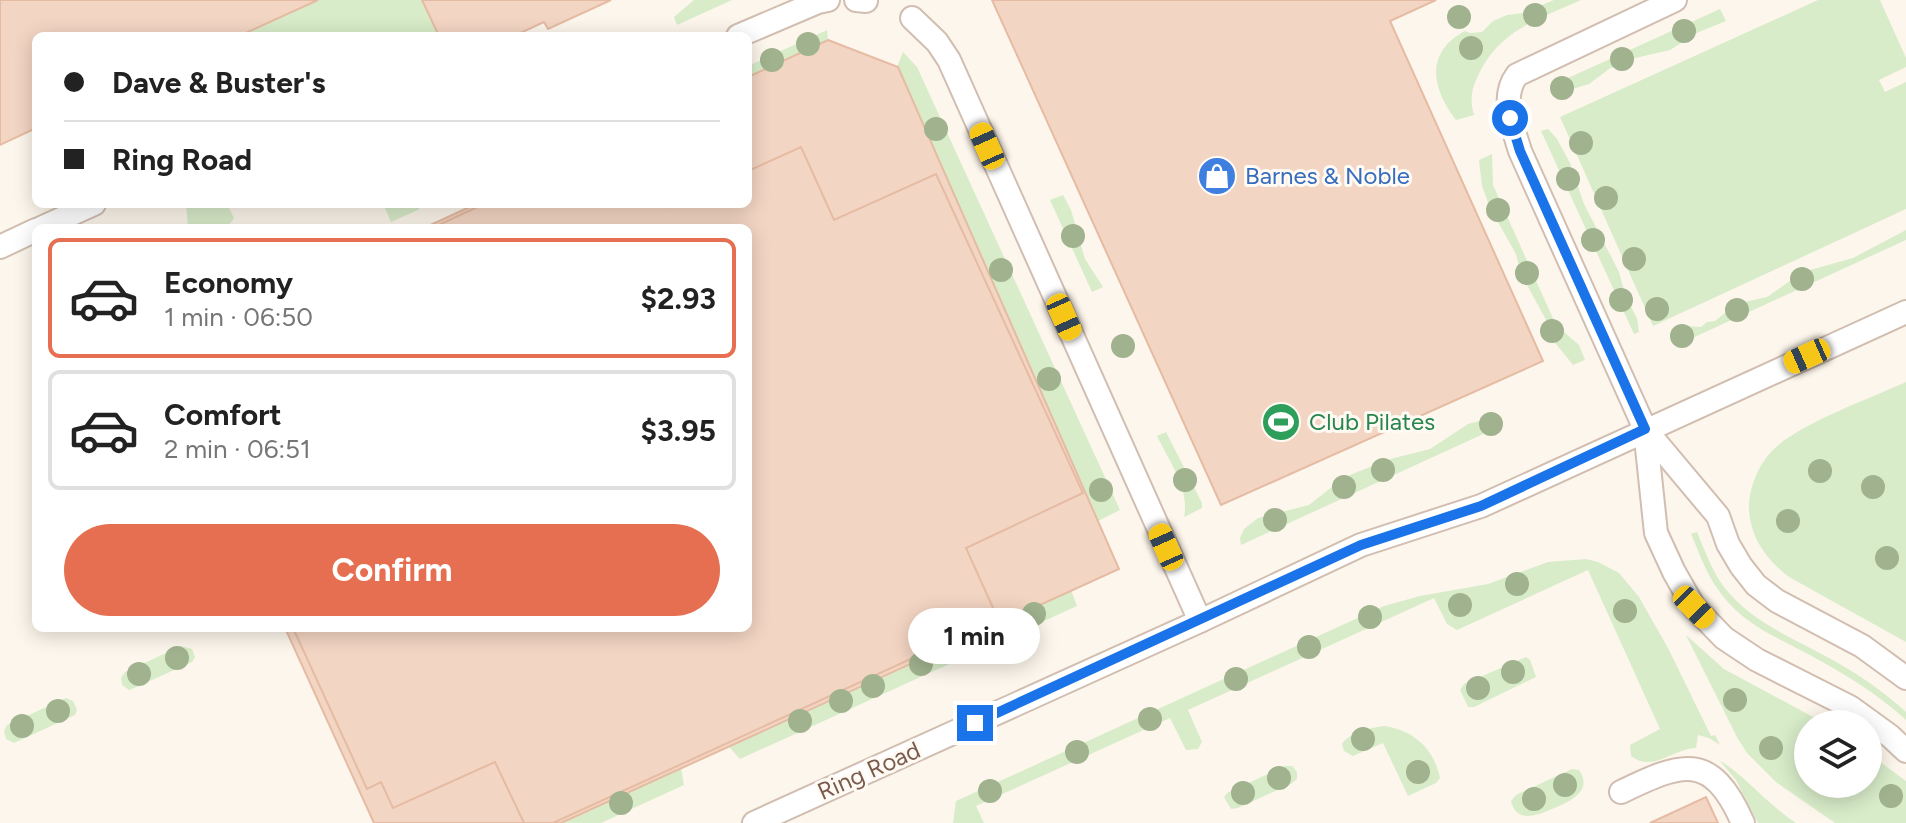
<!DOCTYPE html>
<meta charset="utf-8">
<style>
:root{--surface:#fff;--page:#f6f6f6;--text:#222;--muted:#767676;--line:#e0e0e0;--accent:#e76f51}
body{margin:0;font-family:Figtree,sans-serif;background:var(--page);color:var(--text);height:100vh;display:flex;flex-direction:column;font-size:30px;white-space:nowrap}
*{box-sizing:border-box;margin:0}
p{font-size:26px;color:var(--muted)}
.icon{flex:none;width:44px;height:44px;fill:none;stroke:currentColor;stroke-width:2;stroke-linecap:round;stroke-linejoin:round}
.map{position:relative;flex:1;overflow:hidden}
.side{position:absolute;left:32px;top:224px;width:720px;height:408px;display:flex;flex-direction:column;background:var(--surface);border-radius:12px;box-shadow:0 4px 20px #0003}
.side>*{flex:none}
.guide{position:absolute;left:32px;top:32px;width:720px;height:176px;border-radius:12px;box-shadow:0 4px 20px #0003;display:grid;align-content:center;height:176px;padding:0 32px;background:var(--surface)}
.controls{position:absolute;left:1794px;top:710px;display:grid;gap:16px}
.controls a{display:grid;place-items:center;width:88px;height:88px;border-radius:50%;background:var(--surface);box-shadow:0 4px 20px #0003;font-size:40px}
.end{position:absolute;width:36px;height:36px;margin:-18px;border:10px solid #1a73e8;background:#fff;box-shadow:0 0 0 4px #fff}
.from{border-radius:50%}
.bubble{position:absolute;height:56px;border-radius:28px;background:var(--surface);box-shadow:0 4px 20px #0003;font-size:26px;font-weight:700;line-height:56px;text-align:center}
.car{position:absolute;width:24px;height:48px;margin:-24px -12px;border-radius:10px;box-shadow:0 0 6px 2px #0007;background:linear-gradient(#f5c518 24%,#345 0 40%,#f5c518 0 76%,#345 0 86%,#f5c518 0)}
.guide b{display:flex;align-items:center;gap:28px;height:76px;font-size:30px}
.guide b+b{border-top:2px solid var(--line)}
.guide i{width:20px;height:20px;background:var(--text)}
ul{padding:14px 0 0;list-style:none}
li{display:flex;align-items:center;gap:24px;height:120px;margin:0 16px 12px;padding:0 16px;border:4px solid var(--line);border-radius:12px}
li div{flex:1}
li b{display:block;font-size:30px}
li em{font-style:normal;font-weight:700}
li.on{border-color:var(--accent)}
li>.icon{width:72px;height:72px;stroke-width:1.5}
.button{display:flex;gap:16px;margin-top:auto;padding:16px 32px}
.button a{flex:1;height:92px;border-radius:48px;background:var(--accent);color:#fff;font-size:32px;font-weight:700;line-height:92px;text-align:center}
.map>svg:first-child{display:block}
.green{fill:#d8ecc9}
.building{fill:#f3d5c3;stroke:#e6bba3;stroke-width:2}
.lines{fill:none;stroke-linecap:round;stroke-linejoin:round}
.lane-casing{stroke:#d1beb0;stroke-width:26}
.lane{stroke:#fff;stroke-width:22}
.tree{fill:#a0b28e}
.route{stroke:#1a73e8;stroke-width:10}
.labels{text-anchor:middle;stroke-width:6;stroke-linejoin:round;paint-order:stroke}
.shop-label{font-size:24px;fill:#366cbe;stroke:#fffaf3;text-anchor:start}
.leisure-label{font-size:24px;fill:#27864d;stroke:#fffaf3;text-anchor:start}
.street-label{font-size:24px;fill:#7a5c4d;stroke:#fffaf3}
</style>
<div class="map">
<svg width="1906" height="823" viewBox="0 0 1906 823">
<rect width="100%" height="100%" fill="#fdf6ec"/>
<g class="green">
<path d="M318 0H422L439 36H239Z"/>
<path d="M694 0H732L677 25 674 17Z"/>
<path d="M1554 0H1581C1537 20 1498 30 1477 78 1471 90 1470 102 1474 115L1456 120C1432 89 1424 53 1465 31L1470 33 1482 32 1493 21 1507 15 1523 13Z"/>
<path d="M1818 0H1880L1906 58V67L1879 80 1885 92 1906 82V209L1653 326 1560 117Z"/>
<path d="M1720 9 1726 21 1699 32 1670 50 1631 59 1609 69 1589 84 1553 95 1551 87 1557 83Z"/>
<path d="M827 30 828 40 748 77V66Z"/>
<path d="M903 52 917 67 1120 510 1098 521 897 67Z"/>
<path d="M1548 129 1557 139 1570 163 1584 204 1619 272 1626 298 1637 318 1639 332 1634 334 1541 131Z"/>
<path d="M1492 154 1493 185 1556 325 1579 345 1585 360 1573 365 1552 339 1545 318 1521 274 1516 254 1490 208 1482 186 1479 160Z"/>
<path d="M1063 195 1071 210 1085 259 1103 287 1092 292 1050 200Z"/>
<path d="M186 204H227L234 218 227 228H188Z"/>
<path d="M383 204H422L418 210 391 222Z"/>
<path d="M1906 230V240L1675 346 1672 340 1684 326 1701 327 1707 322 1715 321 1736 304 1767 297 1803 272 1853 258Z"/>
<path d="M1906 382V642L1789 577C1767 560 1751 539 1749 510 1748 489 1759 463 1774 449 1799 424 1871 398 1906 382Z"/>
<path d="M1498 416 1503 425 1241 545 1240 538 1244 529 1258 518 1309 505 1342 479 1357 472 1394 458 1430 449 1468 424Z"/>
<path d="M1166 432 1202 503V508L1184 517C1190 489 1169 461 1157 436Z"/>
<path d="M1697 532C1705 551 1712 571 1724 587 1751 622 1793 638 1831 659 1858 674 1883 691 1906 712V720C1880 696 1850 677 1819 660 1785 641 1746 627 1722 595 1707 576 1700 555 1691 534Z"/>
<path d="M1586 559 1598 562 1619 573 1639 597 1668 648 1711 736 1715 735 1720 745 1709 738 1698 735 1696 748C1672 749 1653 773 1631 756L1630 745 1660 729 1588 570 1457 630 1447 624 1434 598 1188 710 1202 742 1198 749 1186 750 1170 718 976 806 984 823H953L956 801 1384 606 1420 596 1488 584 1548 562Z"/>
<path d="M1071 590 1077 606 740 759 729 747Z"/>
<path d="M1686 635 1724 669 1826 724H1808V784H1868V753L1906 781V823H1835L1776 782 1747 753 1738 739Z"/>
<path d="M181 646 192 649 195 657 192 662 132 689 129 690 122 685 121 678 125 672Z"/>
<path d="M1526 657 1530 660 1536 677 1474 707H1468L1460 690 1464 684Z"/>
<path d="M66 698 73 701 77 710 75 715 14 743 6 739 4 731 7 725Z"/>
<path d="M1384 726C1413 730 1434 748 1440 778L1436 783 1408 796 1383 743 1353 756 1344 751 1342 744C1350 732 1370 728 1384 726Z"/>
<path d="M1719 760C1747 777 1768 805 1796 823H1758L1736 780Z"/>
<path d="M1285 766H1292L1297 772V779L1291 784 1238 808 1231 809 1224 797 1227 793Z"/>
<path d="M681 768 684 785 601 823H561Z"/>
<path d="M1572 769 1579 770C1594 792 1568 802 1552 809 1536 816 1516 823 1511 801L1516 795Z"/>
</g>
<g class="building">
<path d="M0 0H318L239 36H36V128L0 145Z"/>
<path d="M422 0H611L548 29 544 22 514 36H439Z"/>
<path d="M992 0H1436L1390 21 1543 361 1221 505Z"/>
<path d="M828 40 898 67 1119 569 561 823H374L285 628H748V228H424L476 204H748V77Z"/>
<path d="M801 147 834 220 936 174 1083 493 966 548 998 619 553 823H524L495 762 393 808 381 782 367 789 293 628H748V228H432L484 204H669L670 207 675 204H748V171Z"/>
<path d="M1706 797 1718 823H1650Z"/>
</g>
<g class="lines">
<g class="lane-casing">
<g id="lane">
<path d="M856 0 866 1"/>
<path d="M1675 0 1517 75C1500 97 1513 127 1520 151L1645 429 1718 516 1728 544 1741 566 1756 585 1777 601 1862 646 1906 678"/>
<path d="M912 18 937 42 949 60 1200 621"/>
<path d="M738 36 818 2 828 0"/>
<path d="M41 228 94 204"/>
<path d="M0 247 36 230"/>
<path d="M1645 429 1656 533 1674 572 1694 607 1724 638 1757 660 1850 707 1890 736 1906 751"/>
<path d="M1621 792C1681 763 1711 750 1743 823"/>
<path d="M754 823 1200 621 1361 545 1481 506 1906 312"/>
</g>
</g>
<use href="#lane" class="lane"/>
</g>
<g class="tree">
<circle cx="1535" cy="15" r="12"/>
<circle cx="1459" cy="17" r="12"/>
<circle cx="1684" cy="31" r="12"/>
<circle cx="808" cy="44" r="12"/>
<circle cx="1471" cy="48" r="12"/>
<circle cx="1622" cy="59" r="12"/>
<circle cx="772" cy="60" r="12"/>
<circle cx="1562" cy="88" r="12"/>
<circle cx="936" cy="129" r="12"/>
<circle cx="1581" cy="143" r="12"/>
<circle cx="1568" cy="179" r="12"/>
<circle cx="1606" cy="198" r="12"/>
<circle cx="1498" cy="210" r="12"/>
<circle cx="1073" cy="236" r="12"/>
<circle cx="1593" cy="240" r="12"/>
<circle cx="1634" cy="259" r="12"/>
<circle cx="1001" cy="270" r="12"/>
<circle cx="1527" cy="273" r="12"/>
<circle cx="1802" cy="279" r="12"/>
<circle cx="1621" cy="300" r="12"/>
<circle cx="1657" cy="309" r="12"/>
<circle cx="1737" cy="310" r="12"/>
<circle cx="1552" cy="331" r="12"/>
<circle cx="1682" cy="336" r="12"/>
<circle cx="1123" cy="346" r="12"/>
<circle cx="1049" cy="379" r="12"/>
<circle cx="1491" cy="424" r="12"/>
<circle cx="1383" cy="470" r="12"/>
<circle cx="1820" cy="471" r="12"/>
<circle cx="1185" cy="480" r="12"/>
<circle cx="1344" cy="487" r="12"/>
<circle cx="1873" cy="487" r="12"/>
<circle cx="1101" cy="490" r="12"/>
<circle cx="1275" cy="520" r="12"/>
<circle cx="1788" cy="521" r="12"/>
<circle cx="1887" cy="558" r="12"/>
<circle cx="1517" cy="584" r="12"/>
<circle cx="1460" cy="605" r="12"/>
<circle cx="1625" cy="611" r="12"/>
<circle cx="1034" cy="614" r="12"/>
<circle cx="1370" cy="617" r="12"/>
<circle cx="987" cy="634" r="12"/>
<circle cx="960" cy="647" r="12"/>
<circle cx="1309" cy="647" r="12"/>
<circle cx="177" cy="658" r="12"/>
<circle cx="921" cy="664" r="12"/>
<circle cx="1513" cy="672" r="12"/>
<circle cx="139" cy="674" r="12"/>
<circle cx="1236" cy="679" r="12"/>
<circle cx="873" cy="686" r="12"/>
<circle cx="1478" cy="688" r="12"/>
<circle cx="1735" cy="700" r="12"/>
<circle cx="841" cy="701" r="12"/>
<circle cx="58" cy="711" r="12"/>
<circle cx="1150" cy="719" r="12"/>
<circle cx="800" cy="721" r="12"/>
<circle cx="22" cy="726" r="12"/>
<circle cx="1363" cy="739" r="12"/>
<circle cx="1771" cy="748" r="12"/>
<circle cx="1077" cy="752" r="12"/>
<circle cx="1418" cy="772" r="12"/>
<circle cx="1279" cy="778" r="12"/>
<circle cx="1565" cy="785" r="12"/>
<circle cx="990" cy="791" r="12"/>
<circle cx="1243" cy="793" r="12"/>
<circle cx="1891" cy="796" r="12"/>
<circle cx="1534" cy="799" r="12"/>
<circle cx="621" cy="803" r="12"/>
</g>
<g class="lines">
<path class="route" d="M975 723 1361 545 1481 506 1645 429 1520 151 1510 118"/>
</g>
<defs>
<g id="shop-disc" transform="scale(2)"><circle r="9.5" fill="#3f7fe0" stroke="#fffaf3"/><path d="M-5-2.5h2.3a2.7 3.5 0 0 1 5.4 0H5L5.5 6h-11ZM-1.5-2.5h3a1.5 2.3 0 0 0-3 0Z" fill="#fff"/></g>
<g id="stadium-disc" transform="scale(2)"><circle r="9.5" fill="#2e9e5b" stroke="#fffaf3"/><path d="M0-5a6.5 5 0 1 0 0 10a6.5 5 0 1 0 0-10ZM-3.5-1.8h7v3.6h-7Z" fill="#fff"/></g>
</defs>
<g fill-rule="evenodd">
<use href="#shop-disc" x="1217" y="176"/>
<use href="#stadium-disc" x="1281" y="422"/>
</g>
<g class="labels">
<g class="shop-label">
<text x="1245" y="184">Barnes &amp; Noble</text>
</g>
<g class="leisure-label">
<text x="1309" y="430">Club Pilates</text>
</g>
<g class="street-label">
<text transform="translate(869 771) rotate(-24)" y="8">Ring Road</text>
</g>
</g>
</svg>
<div class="controls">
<a><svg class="icon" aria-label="layers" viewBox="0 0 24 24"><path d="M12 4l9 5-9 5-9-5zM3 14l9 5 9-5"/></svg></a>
</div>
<i class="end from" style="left:1510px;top:118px"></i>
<i class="end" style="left:975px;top:723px"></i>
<div class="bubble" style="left:908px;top:608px;width:132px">1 min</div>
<i class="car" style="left:987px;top:146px;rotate:336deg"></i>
<i class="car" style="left:1064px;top:317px;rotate:156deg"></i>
<i class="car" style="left:1807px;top:356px;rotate:246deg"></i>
<i class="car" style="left:1166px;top:547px;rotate:336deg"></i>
<i class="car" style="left:1694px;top:607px;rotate:136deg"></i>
<div class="guide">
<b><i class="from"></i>Dave &amp; Buster's</b>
<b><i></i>Ring Road</b>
</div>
<section class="side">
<ul>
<li class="on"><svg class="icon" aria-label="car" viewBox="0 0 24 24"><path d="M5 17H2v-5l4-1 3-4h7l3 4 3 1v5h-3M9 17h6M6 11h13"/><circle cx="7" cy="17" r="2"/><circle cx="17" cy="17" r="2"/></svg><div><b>Economy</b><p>1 min · 06:50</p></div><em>$2.93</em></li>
<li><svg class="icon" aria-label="car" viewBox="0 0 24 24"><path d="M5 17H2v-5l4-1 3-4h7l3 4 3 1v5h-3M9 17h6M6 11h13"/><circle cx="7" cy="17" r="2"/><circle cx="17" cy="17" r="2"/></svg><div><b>Comfort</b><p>2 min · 06:51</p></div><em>$3.95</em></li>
</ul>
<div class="button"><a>Confirm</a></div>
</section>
</div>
